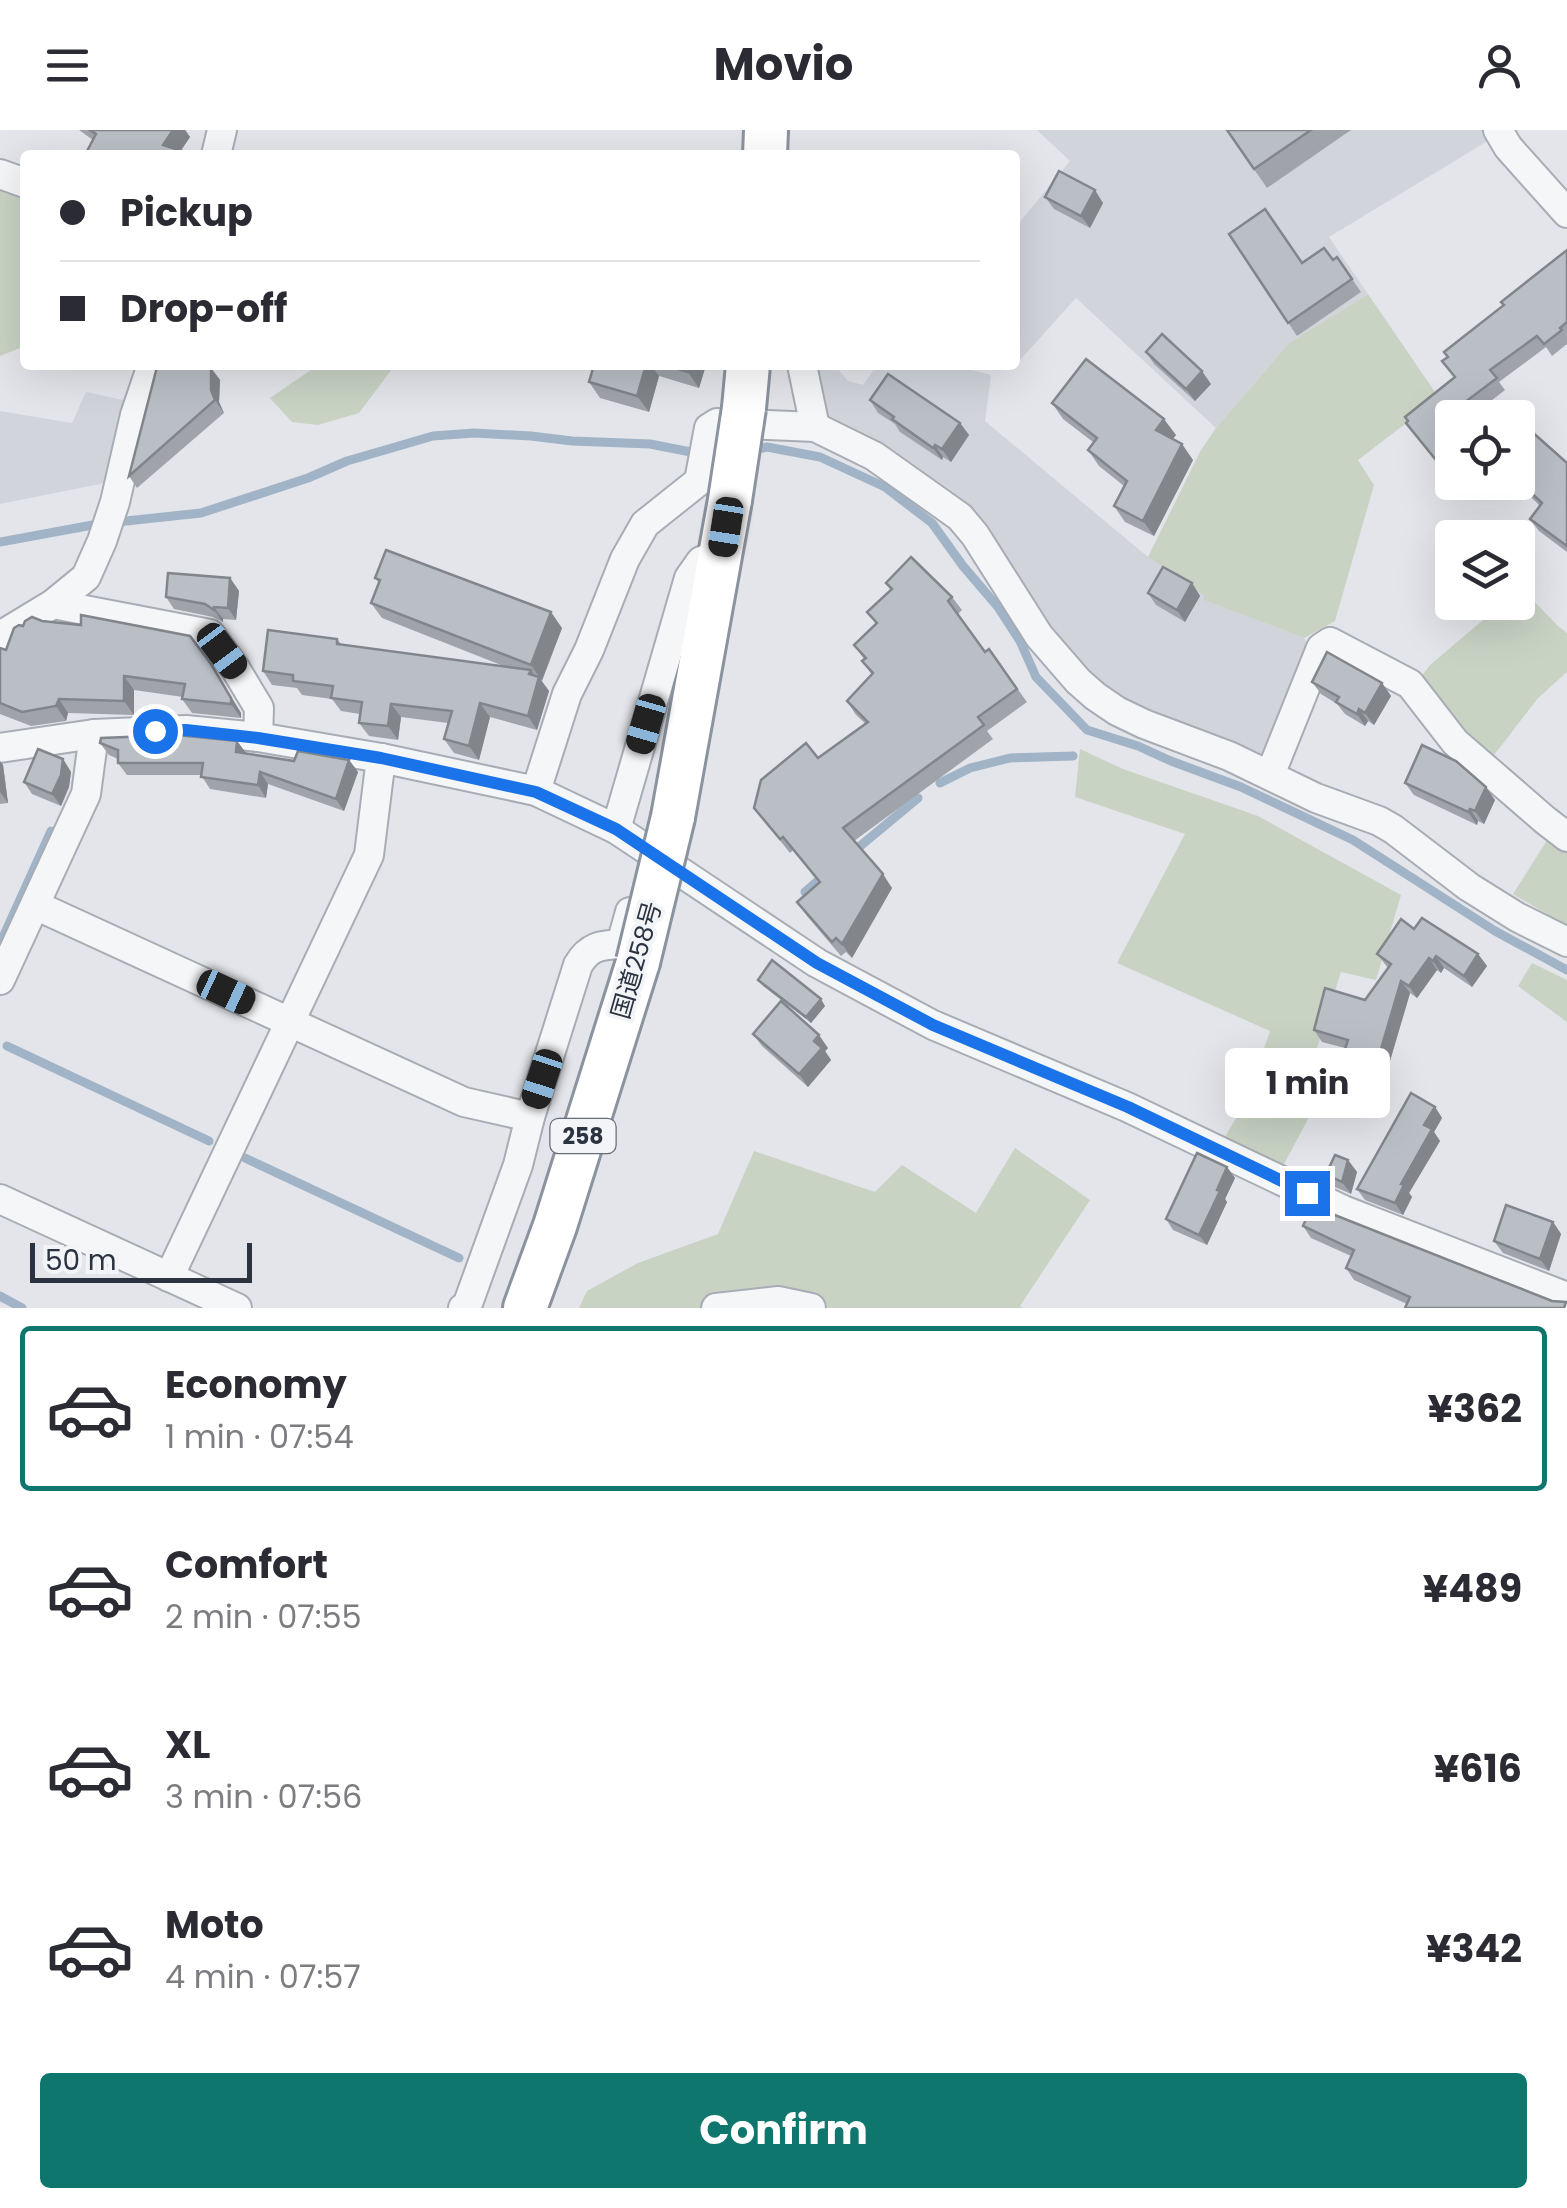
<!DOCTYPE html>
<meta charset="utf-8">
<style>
:root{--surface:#fff;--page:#f7f7f7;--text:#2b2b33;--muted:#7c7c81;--line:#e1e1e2;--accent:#0f766e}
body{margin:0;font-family:Poppins,"Noto Sans JP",sans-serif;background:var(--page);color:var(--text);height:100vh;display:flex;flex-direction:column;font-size:38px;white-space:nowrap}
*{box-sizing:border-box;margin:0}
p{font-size:32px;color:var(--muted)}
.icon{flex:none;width:55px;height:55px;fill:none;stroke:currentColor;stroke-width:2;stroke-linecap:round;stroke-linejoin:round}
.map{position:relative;height:1178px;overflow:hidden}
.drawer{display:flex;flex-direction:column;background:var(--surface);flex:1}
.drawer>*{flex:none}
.guide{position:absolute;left:20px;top:20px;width:1000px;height:220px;border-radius:10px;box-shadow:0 10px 40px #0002;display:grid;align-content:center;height:220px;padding:0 40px;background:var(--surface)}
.fabs{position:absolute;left:1435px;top:270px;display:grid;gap:20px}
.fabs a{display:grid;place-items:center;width:100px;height:100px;border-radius:10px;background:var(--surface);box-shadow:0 10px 40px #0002;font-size:50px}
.scale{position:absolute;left:30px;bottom:25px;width:222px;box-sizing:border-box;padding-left:10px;border:5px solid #2c3340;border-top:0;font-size:28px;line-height:35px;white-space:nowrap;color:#2c3340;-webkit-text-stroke:8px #f2f4f7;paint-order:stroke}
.end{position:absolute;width:45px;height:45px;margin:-22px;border:12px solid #1a73e8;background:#fff;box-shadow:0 0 0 5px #fff}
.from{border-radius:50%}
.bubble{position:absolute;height:70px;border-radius:10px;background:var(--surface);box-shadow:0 10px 40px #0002;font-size:32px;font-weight:700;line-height:70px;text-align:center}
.car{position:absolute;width:30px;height:60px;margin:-30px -15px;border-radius:12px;box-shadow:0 0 8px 2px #0007;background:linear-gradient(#222 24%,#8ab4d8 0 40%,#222 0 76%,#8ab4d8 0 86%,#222 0)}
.guide b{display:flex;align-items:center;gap:35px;height:95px;font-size:38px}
.guide b+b{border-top:2px solid var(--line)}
.guide i{width:25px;height:25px;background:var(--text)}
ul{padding:18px 0 0;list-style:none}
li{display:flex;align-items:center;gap:30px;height:165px;margin:0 20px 15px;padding:0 20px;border:5px solid transparent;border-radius:10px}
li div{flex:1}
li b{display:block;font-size:38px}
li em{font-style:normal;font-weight:700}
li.on{border-color:var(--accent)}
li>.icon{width:90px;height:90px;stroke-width:1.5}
.primary-button{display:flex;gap:20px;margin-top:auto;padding:20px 40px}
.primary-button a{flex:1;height:115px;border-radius:10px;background:var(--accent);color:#fff;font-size:40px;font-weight:700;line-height:115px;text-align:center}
header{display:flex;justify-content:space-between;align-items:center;height:130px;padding:0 40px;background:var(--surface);font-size:45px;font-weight:700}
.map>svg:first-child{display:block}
.built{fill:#d1d4db}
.green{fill:#c8d3c4}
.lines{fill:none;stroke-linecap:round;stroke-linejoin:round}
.stream{stroke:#a1b3c6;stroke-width:9}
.minor-casing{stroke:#a8acb4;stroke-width:32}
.highway-casing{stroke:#8b939f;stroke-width:48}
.minor{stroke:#f5f6f8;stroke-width:28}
.highway{stroke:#fff;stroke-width:42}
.highway-bridge-casing{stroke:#8b939f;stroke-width:48;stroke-linecap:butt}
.highway-bridge{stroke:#fff;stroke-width:42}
.wall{fill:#a0a4aa}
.shaded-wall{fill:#82868b}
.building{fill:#babfc6;stroke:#82868b;stroke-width:2.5}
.route{stroke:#1a73e8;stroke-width:12}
.labels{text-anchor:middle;stroke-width:8;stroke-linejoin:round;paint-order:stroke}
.shield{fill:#f2f4f7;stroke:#676d77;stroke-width:2.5}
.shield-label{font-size:22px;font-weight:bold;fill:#2c3340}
.street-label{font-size:25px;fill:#2c3340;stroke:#f2f4f7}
</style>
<header><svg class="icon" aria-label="menu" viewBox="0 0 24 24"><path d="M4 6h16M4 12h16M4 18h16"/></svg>Movio<svg class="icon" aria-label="person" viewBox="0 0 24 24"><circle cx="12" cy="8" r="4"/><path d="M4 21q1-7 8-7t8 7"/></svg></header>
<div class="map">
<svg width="1567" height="1178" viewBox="0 0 1567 1178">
<rect width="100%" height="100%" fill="#e3e5ea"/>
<g class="built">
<path d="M1037 0H1486L1491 9 1329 107 1368 164 1289 213 1216 298 1076 168 1011 240 1001 235H1015V98L1070 31Z"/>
<path d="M810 235H835L848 251 863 255 877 235H951L991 245 985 291 1148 427 1205 465V470L1304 508 1309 516 1267 634 1122 575 1084 547 982 402 819 283Z"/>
<path d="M86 262 133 272 115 348 100 354 0 374V281L72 293Z"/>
</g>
<g class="green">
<path d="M0 54 25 64V216L0 226Z"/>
<path d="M1368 164 1439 268 1358 330 1374 355 1335 491 1304 508 1204 470V465L1148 427 1201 320 1216 298 1289 213Z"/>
<path d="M318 235H395L359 283 318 295 292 292 270 268Z"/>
<path d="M1520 457 1558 496 1567 503V542L1538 568 1488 633 1418 551 1430 535 1503 473 1518 472V460Z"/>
<path d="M1080 619 1123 639 1258 686 1401 765 1376 850 1341 842 1313 931 1331 946 1283 1036 1223 1010 1245 973 1270 901 1117 833 1185 704 1075 667Z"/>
<path d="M1551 704 1567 716V796L1513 764Z"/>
<path d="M1532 833 1567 850V892L1518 856Z"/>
<path d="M1015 1018 1090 1070 1020 1176 1023 1178H579L587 1161 638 1133 718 1104 754 1021 875 1062 902 1035 976 1083Z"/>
</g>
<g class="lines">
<g class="stream">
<path d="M750 321 767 317 820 327 885 357 932 393 963 436 998 477 1020 511 1036 547 1087 600 1138 616 1171 631 1241 657 1353 710 1495 801 1567 840"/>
<path d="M0 412 98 394 201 383 308 348 347 331 433 306 474 303 531 306 572 311 650 314 701 324"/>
<path d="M940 653 970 638 1010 628 1073 626"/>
<path d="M853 722 918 668"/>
<path d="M805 762 826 744"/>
<path d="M0 814 51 701"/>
<path d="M7 916 209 1011"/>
<path d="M245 1028 459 1128"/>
<path d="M0 1166 22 1178"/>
</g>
<g class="minor-casing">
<g id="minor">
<path d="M1498 0 1508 17 1567 83"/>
<path d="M216 25 222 0"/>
<path d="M0 44 25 53"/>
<path d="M802 235 815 297"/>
<path d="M53 474 210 504 235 538 259 578 258 607"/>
<path d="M0 506 53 474 86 447 102 411 115 372 135 285 152 235"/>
<path d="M0 618 94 604 186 600 258 607 381 628 536 661 616 699 817 833 933 895 1127 977 1343 1080 1567 1167"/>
<path d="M1270 645 1321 518 1330 512 1410 554 1455 612 1545 690 1567 707"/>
<path d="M536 661 567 564 589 520 625 429 645 394 699 351 709 298 717 293 815 297 874 326 960 387 975 405 1039 506 1078 551 1095 566 1117 581 1144 594 1229 626 1316 668 1379 691 1393 699 1469 757 1517 787 1567 812"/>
<path d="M616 699 689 448 701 431 722 423"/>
<path d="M35 775 464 972 530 987"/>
<path d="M0 850 86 664 94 604"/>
<path d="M0 1069 237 1178"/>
<path d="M169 1147 369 725 381 628"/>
<path d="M463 1178 467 1176 518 1035 530 987 578 835C589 816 601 815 621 814L630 782"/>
<path d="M716 1178 778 1171 811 1178"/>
</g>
</g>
<g class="highway-casing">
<g id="highway">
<path d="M765 25 766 0"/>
<path d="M744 278 748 235"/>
<path d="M673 687 730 370"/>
<path d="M525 1178 555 1096 638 832"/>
</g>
</g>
<use href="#minor" class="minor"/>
<use href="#highway" class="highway"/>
<g class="highway-bridge-casing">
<g id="highway-bridge">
<path d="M730 370 744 278"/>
<path d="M638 832 673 687"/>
</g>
</g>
<use href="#highway-bridge" class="highway-bridge"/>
</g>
<g class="wall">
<path d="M79 0H185L190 7 181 20 93 10Z"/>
<path d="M1227 0H1351L1267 58Z"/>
<path d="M1045 67 1103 73 1090 98 1054 79Z"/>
<path d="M1229 104 1302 133 1333 130 1337 127 1361 162 1297 206Z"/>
<path d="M1567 120V214L1552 226 1546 217 1499 252 1505 260 1469 288H1452V336L1444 342 1406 293 1454 247 1504 175Z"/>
<path d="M1146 222 1211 254 1195 271 1154 234Z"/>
<path d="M594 235H706L699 258 659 246 649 282 600 268 589 252Z"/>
<path d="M211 238 220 250 219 272 224 283 137 358 129 346Z"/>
<path d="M870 270 960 293 969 305 951 332 943 327 942 330 900 302 895 294 878 283Z"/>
<path d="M1052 273 1176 305 1173 309 1193 330 1154 406 1125 392 1114 376 1124 356 1099 336 1088 320 1093 312 1063 289Z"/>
<path d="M1518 317 1567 333V422L1539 401 1530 389 1540 376 1532 368 1524 356 1525 355 1518 349Z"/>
<path d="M230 448 239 461 236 490 223 489V492L213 487 174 479 166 467Z"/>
<path d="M375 448 562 498 541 551 549 561 537 600 490 587 479 630 454 623 444 609 448 593 401 587 398 610 369 606 359 593 360 584 341 581 332 569 302 565 297 558 272 555 263 541 337 509 342 515 506 537 382 488 371 473 379 453Z"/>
<path d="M886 453 952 467 962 480 958 484 985 522 989 519 1027 572 987 601 993 609 854 711 892 758 852 828 846 822 841 826 807 786 797 772 819 753 793 720 790 723 754 678 818 628 866 594 856 585 847 571 872 545 862 531 864 529 854 515 876 494 867 482 891 460Z"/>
<path d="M1192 453 1200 466 1185 492 1156 475 1148 463Z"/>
<path d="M23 496 220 548 241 583V588L192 583 182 569 183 567 134 560V585L68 583 66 591 31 596 0 584V518L6 520Z"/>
<path d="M1312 552 1382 553 1391 566 1374 595 1368 591 1365 596 1345 584 1337 574 1321 564Z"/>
<path d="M237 611 246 623 294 631 349 630 358 642 344 681 268 654 266 668 210 659 201 645H127L118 633V629L109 625 100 613Z"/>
<path d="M63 629 71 642 69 657 61 676 32 664 24 652Z"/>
<path d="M0 631 3 635 8 673 0 674Z"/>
<path d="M1405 653 1495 670 1484 694 1478 691 1477 695 1414 665Z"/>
<path d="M1414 799 1478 824 1487 836 1472 857 1444 838 1441 843 1437 840 1417 868 1410 863 1387 941 1353 931 1345 918 1322 912 1314 900 1365 870 1388 838 1377 824Z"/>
<path d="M758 850 825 876 811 893 763 856Z"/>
<path d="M753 904 828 918 825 921 831 930 808 957 762 916Z"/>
<path d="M1435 977 1442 988 1434 1002 1440 1011 1409 1063 1412 1067 1403 1085 1365 1070 1357 1059Z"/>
<path d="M1348 1030 1357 1042 1351 1064 1335 1057 1326 1044Z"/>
<path d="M1227 1037 1235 1048 1225 1069 1227 1072 1207 1115 1173 1100 1166 1089Z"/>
<path d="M1553 1092 1561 1104 1549 1141 1503 1123 1494 1111Z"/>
<path d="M1303 1096 1552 1171 1407 1174 1354 1150 1346 1138 1351 1126 1311 1108Z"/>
</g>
<g class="shaded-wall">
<path d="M173 0H185L190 7 178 25 163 15Z"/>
<path d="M1095 60 1103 73 1090 98 1081 86Z"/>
<path d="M646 235H651L659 246 649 282 637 266Z"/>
<path d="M690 235H706L699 258 688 242Z"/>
<path d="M211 238 220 250 219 272 224 283 215 270 211 260Z"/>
<path d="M1202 241 1211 254 1195 271 1186 259Z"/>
<path d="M1164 289 1176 305 1167 316 1156 300Z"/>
<path d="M960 293 969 305 951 332 942 319Z"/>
<path d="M1182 314 1193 330 1154 406 1143 391Z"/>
<path d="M935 315 943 327 942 330 933 318Z"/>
<path d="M230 448 239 461 236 490 228 478Z"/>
<path d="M1192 453 1200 466 1185 492 1177 480Z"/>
<path d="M214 477 223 489V492L214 480Z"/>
<path d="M551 482 562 498 542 551 531 535Z"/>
<path d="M211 534 241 583V588L231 574Z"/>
<path d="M531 540 538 550 539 547 549 561 537 600 528 586 529 544Z"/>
<path d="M124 546 134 560V585L124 571Z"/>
<path d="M1382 553 1391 566 1374 595 1365 583Z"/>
<path d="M59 569 68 583 66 591 56 576Z"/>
<path d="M480 573 490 587 479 630 469 616Z"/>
<path d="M391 574 401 587 398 610 388 596Z"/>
<path d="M1359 579 1368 591 1365 596 1357 584Z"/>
<path d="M237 611 246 623 236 622Z"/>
<path d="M63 629 71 642 69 657 61 676 52 664Z"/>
<path d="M349 630 358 642 344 681 336 669Z"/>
<path d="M0 631 3 635 8 673 0 662Z"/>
<path d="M260 642 268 654 266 668 258 655Z"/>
<path d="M1486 657 1495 670 1484 694 1475 681Z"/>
<path d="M1470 679 1478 691 1477 695 1468 682Z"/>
<path d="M883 744 892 758 852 828 842 814Z"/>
<path d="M1478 824 1487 836 1472 857 1464 846Z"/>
<path d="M1436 826 1444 838 1441 843 1433 831Z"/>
<path d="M1429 828 1437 840 1417 868 1409 856Z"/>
<path d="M1401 851 1410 863 1387 941 1378 929Z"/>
<path d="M821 869 825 876 811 893 806 887Z"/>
<path d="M819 905 828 918 825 921 831 930 808 957 799 944 814 911Z"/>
<path d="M1435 977 1442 988 1434 1002 1440 1011 1409 1063 1412 1067 1403 1085 1395 1073 1401 1054 1424 995Z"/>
<path d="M1348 1030 1357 1042 1351 1064 1342 1052Z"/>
<path d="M1227 1037 1235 1048 1225 1069 1227 1072 1207 1115 1199 1105Z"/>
<path d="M1553 1092 1561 1104 1549 1141 1540 1129Z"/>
</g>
<g class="building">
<path d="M90 0H173L163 15 195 25H85L96 4Z"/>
<path d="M1227 0H1311L1254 39Z"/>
<path d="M1059 41 1095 60 1081 86 1045 67Z"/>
<path d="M1265 79 1302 133 1324 118 1333 130 1337 127 1352 149 1288 193 1229 104Z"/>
<path d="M1567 120V192L1560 198 1562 200 1544 214 1537 206 1490 240 1497 248 1448 285 1452 290V317L1436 330 1406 293 1408 291 1405 287 1455 247 1442 231 1448 227 1444 222 1504 175 1501 172Z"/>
<path d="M1162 204 1202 241 1186 259 1146 222Z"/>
<path d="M1086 229 1164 289 1156 300 1182 314 1143 391 1114 376 1127 351 1088 320 1097 308 1052 273Z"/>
<path d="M594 235H646L637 266 589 252Z"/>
<path d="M664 235H690L688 242Z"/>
<path d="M157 237 211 238V260L215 270 129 346Z"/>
<path d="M888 244 960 293 942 319 935 315 933 318 892 289 894 287 870 270Z"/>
<path d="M1531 301 1567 333V416L1530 389 1542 373 1524 356 1527 352 1518 344V317Z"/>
<path d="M386 420 551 482 531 535 371 473 380 450 375 448Z"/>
<path d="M911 427 952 467 948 471 985 522 989 519 1017 559 978 587 984 595 843 698 883 744 842 814 836 808 832 812 797 772 820 752 783 707 780 709 754 678 761 650 806 613 818 628 868 592 847 571 873 543 862 531 866 528 854 515 877 493 867 482 892 459 886 453Z"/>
<path d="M1163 437 1192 453 1177 480 1148 463Z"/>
<path d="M168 443 230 448 228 478 214 477V480L205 474 166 467Z"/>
<path d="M81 485 190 506 211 534 231 568V574L182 569 185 554 124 546V571L59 569 56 576 22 582 0 573V518L6 520 14 498 19 495 23 496 25 491 32 487 42 491 81 495Z"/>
<path d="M268 500 337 509V514L531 540 529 544 539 547 528 586 480 573 469 616 444 609 452 581 391 574 388 596 359 593 362 572 331 568 333 556 293 551V545L263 541Z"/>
<path d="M1327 522 1382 553 1365 583 1359 579 1357 584 1336 572 1339 567 1312 552Z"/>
<path d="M177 605 237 611 236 622 294 631 298 621 349 630 336 669 260 642 258 655 201 647 203 633H118V620L100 613 101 608Z"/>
<path d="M1422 615 1456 631 1486 657 1475 681 1470 679 1468 682 1405 653Z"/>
<path d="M38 619 63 629 61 645 52 664 24 652Z"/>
<path d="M1422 788 1478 824 1464 846 1436 826 1433 831 1429 828 1409 856 1401 851 1378 929 1345 919 1348 910 1314 900 1325 858 1365 870 1391 834 1377 824 1401 789 1414 799Z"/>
<path d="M772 830 821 869 806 887 758 850Z"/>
<path d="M781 871 819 905 814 911 822 918 799 944 753 904Z"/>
<path d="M1411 963 1435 977 1424 995 1432 999 1401 1054 1404 1055 1395 1073 1357 1059Z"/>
<path d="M1197 1023 1227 1037 1217 1060 1220 1061 1199 1105 1166 1089Z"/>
<path d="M1335 1025 1348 1030 1342 1052 1326 1044Z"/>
<path d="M1506 1075 1553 1092 1540 1129 1494 1111Z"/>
<path d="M1312 1076 1552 1171 1566 1172 1564 1178H1405L1410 1167 1346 1138 1354 1120 1303 1096Z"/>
</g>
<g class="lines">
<path class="route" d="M155 601 186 600 258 608 381 628 536 662 616 699 817 833 933 895 1128 977 1307 1063"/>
</g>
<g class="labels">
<rect class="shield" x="550.5" y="989" width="65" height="34" rx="8"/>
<g class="shield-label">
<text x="583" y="1014">258</text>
</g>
<g class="street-label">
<text transform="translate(636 830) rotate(-74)" y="9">国道258号</text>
</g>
</g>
</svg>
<div class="fabs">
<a><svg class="icon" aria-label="locate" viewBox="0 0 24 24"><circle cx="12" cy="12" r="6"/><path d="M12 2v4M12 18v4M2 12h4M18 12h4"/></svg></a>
<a><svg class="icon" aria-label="layers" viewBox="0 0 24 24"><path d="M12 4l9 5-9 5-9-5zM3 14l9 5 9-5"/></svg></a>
</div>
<div class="scale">50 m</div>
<i class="end from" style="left:155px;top:601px"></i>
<i class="end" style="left:1307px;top:1063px"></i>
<div class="bubble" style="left:1225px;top:918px;width:165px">1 min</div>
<i class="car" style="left:726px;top:397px;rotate:189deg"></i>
<i class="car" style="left:222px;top:521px;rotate:143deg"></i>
<i class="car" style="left:646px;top:594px;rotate:196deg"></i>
<i class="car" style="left:226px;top:862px;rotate:115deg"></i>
<i class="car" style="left:542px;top:949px;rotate:198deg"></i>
<div class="guide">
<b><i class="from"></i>Pickup</b>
<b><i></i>Drop-off</b>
</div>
</div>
<section class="drawer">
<ul>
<li class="on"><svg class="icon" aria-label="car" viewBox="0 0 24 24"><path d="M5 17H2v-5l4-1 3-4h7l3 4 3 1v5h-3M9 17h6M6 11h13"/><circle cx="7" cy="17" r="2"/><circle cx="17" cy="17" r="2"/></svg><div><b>Economy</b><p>1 min · 07:54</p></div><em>¥362</em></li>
<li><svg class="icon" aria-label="car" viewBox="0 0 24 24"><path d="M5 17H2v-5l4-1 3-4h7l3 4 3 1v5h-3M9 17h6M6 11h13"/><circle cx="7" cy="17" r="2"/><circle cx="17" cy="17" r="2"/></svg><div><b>Comfort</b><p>2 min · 07:55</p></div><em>¥489</em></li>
<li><svg class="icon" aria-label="car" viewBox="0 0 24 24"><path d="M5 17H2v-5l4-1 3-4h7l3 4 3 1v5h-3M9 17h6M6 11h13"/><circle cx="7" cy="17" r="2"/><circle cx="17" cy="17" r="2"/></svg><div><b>XL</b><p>3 min · 07:56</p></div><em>¥616</em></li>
<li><svg class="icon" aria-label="car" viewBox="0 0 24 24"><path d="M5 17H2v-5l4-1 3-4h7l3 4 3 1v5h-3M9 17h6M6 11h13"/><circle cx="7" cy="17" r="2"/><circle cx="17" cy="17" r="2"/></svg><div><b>Moto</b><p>4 min · 07:57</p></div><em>¥342</em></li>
</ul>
<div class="primary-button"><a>Confirm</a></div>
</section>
